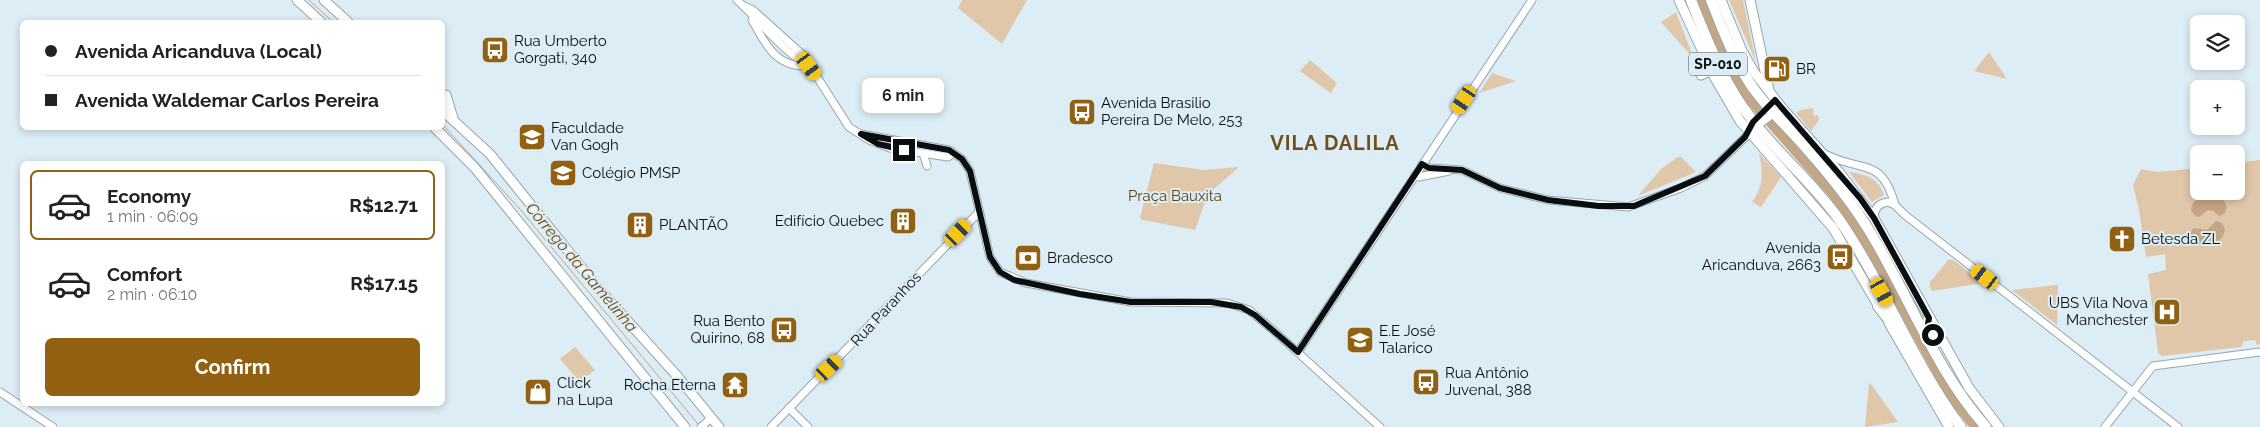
<!DOCTYPE html>
<meta charset="utf-8">
<style>
:root{--surface:#fff;--page:#f2f2f2;--text:#222;--muted:#767676;--line:#e0e0e0;--accent:#926011}
body{margin:0;font-family:Raleway,sans-serif;background:var(--page);color:var(--text);height:100vh;display:flex;flex-direction:column;font-size:19px;white-space:nowrap}
*{box-sizing:border-box;margin:0}
p{font-size:16px;color:var(--muted)}
.icon{flex:none;width:28px;height:28px;fill:none;stroke:currentColor;stroke-width:2;stroke-linecap:round;stroke-linejoin:round}
.map{position:relative;flex:1;overflow:hidden}
.details{position:absolute;left:20px;top:161px;width:425px;height:245px;display:flex;flex-direction:column;background:var(--surface);border-radius:8px;box-shadow:0 2px 8px #0003}
.details>*{flex:none}
.banner{position:absolute;left:20px;top:20px;width:425px;height:110px;border-radius:8px;box-shadow:0 2px 8px #0003;display:grid;align-content:center;height:110px;padding:0 25px;background:var(--surface)}
.buttons{position:absolute;left:2190px;top:15px;display:grid;gap:10px}
.buttons a{display:grid;place-items:center;width:55px;height:55px;border-radius:8px;background:var(--surface);box-shadow:0 2px 8px #0003;font-size:25px}
.end{position:absolute;width:22px;height:22px;margin:-11px;border:6px solid #090e11;background:#fff;box-shadow:0 0 0 2px #fff}
.from{border-radius:50%}
.bubble{position:absolute;height:35px;border-radius:8px;background:var(--surface);box-shadow:0 2px 8px #0003;font-size:16px;font-weight:700;line-height:35px;text-align:center}
.car{position:absolute;width:15px;height:30px;margin:-15px -8px;border-radius:6px;box-shadow:0 0 4px 1px #0007;background:linear-gradient(#f5c518 24%,#345 0 40%,#f5c518 0 76%,#345 0 86%,#f5c518 0)}
.banner b{display:flex;align-items:center;gap:18px;height:48px;font-size:19px}
.banner b+b{border-top:1px solid var(--line)}
.banner i{width:12px;height:12px;background:var(--text)}
ul{padding:9px 0 0;list-style:none}
li{display:flex;align-items:center;gap:15px;height:70px;margin:0 10px 8px;padding:0 15px;border:2px solid transparent;border-radius:8px}
li div{flex:1}
li b{display:block;font-size:19px}
li em{font-style:normal;font-weight:700}
li.selected{border-color:var(--accent)}
li>.icon{width:45px;height:45px;stroke-width:1.5}
.button{display:flex;gap:10px;margin-top:auto;padding:10px 25px}
.button a{flex:1;height:58px;border-radius:8px;background:var(--accent);color:#fff;font-size:20px;font-weight:700;line-height:58px;text-align:center}
.map>svg:first-child{display:block}
.green{fill:#e1c7a9}
.water{fill:#c3a683}
.lines{fill:none;stroke-linecap:round;stroke-linejoin:round}
.stream{stroke:#c3a683;stroke-width:1}
.river{stroke:#c3a683;stroke-width:9}
.minor-casing{stroke:#97a6ae;stroke-width:9}
.major-casing{stroke:#97a6ae;stroke-width:11}
.highway-casing{stroke:#97a6ae;stroke-width:12}
.minor{stroke:#fff;stroke-width:7}
.major{stroke:#fff;stroke-width:9}
.highway{stroke:#fff;stroke-width:10}
.route{stroke:#090e11;stroke-width:6}
.labels{text-anchor:middle;stroke-width:4;stroke-linejoin:round;paint-order:stroke}
.shield{fill:#ddedf5;stroke:#495155;stroke-width:1}
.shield-label{font-size:14px;font-weight:bold;fill:#090e11}
.poi-label{font-size:15px;fill:#090e11;stroke:#ddedf5;text-anchor:start}
.park-label{font-size:15px;fill:#614318;stroke:#ddedf5}
.street-label{font-size:15px;fill:#090e11;stroke:#ddedf5}
.water-label{font-size:16px;font-style:italic;fill:#704809;stroke:#ddedf5}
.district-label{font-size:20px;font-weight:bold;letter-spacing:1px;fill:#714e1c;stroke:#ddedf5}
</style>
<div class="map">
<svg width="2260" height="427" viewBox="0 0 2260 427">
<rect width="100%" height="100%" fill="#ddedf5"/>
<g class="green">
<path d="M962 0H1027L1002 44 958 8Z"/>
<path d="M1729 0H1743L1756 62Z"/>
<path d="M1676 12 1694 59 1661 22Z"/>
<path d="M1989 52 2007 79 1974 71Z"/>
<path d="M1310 60 1337 83 1331 93 1300 71Z"/>
<path d="M1492 73 1516 81 1479 93Z"/>
<path d="M1813 108 1814 116 1818 115 1819 120 1811 131 1796 113 1801 110Z"/>
<path d="M1759 153 1781 177 1761 207 1752 202C1764 186 1763 172 1759 153Z"/>
<path d="M1678 157H1681L1696 172 1638 196 1661 169Z"/>
<path d="M2260 160V344L2257 345 2255 340 2244 341 2241 347 2162 356 2158 353 2148 274 2166 270 2165 254 2146 257 2139 210 2133 185 2141 169 2158 172 2199 168V191H2236V163Z"/>
<path d="M1154 163 1204 170 1239 167 1208 194 1195 230 1143 220 1140 218Z"/>
<path d="M1849 172C1867 175 1877 177 1884 195L1872 202Z"/>
<path d="M1949 259 1953 260 1983 283 1932 291 1930 288V282Z"/>
<path d="M2058 285 2057 325 2012 290 2057 285Z"/>
<path d="M575 347 595 370 580 382 560 359Z"/>
<path d="M1869 383 1871 384 1898 422 1865 427Z"/>
</g>
<g class="water">
<path d="M2210 195C2220 195 2230 202 2225 213L2219 216 2213 211 2208 210 2199 217 2195 216 2191 210C2191 200 2201 196 2210 195Z"/>
<path d="M2216 221 2222 223 2225 229C2224 240 2214 245 2204 246L2192 240 2190 234 2193 228 2207 230Z"/>
</g>
<g class="lines">
<g class="stream">
<path d="M309 0 333 22"/>
<path d="M442 124 519 208 698 424"/>
</g>
<path class="river" d="M1701 0 1714 32 1743 92 1832 193 1870 250 1951 397 1975 427"/>
<g class="minor-casing">
<g id="minor">
<path d="M737 0C761 22 780 49 809 66"/>
<path d="M742 5 753 10 803 55 849 127 869 140 890 148 948 157 953 153"/>
<path d="M752 20C766 45 776 68 809 66"/>
<path d="M1751 125 1771 104"/>
<path d="M861 134 949 150 962 159 970 171 973 184 990 257 1000 272 1026 283 1131 302 1227 303 1249 310 1273 330 1380 427"/>
<path d="M923 153 927 166"/>
<path d="M1825 154C1861 173 1882 156 1895 205"/>
<path d="M1422 164 1429 168 1462 170 1500 188 1548 200 1628 207 1681 188 1705 176 1757 126 1777 111"/>
<path d="M1415 175 1419 177 1449 171"/>
<path d="M1874 218C1874 208 1879 203 1888 202L1895 205 1905 215 2178 427"/>
<path d="M1298 352 1532 0"/>
<path d="M0 392 53 427"/>
<path d="M789 408 808 427"/>
<path d="M701 427 711 418"/>
<path d="M771 427 979 212"/>
<path d="M2105 427 2153 366 2260 352"/>
</g>
</g>
<g class="major-casing">
<g id="major">
<path d="M297 0 321 22"/>
<path d="M324 0 348 22"/>
<path d="M1679 0 1715 78 1740 121 1833 228 1882 312"/>
<path d="M1721 0 1742 51 1754 72 1782 108 1839 172 1874 218 1969 388 1999 427"/>
<path d="M1750 0 1769 90"/>
<path d="M1701 75 1711 70"/>
<path d="M446 95 453 118"/>
<path d="M442 110 490 154 597 287 678 377 719 427"/>
<path d="M435 128 475 168 685 427"/>
<path d="M1889 323 1949 427"/>
</g>
</g>
<g class="highway-casing">
<g id="highway">
<path d="M1691 0C1708 42 1724 85 1753 121 1779 155 1813 183 1838 218 1884 284 1912 362 1961 427"/>
<path d="M1711 0C1722 28 1733 57 1749 82 1765 107 1787 126 1806 148 1829 174 1852 202 1870 232 1909 296 1936 371 1986 427"/>
<path d="M1710 58 1714 67 1713 74"/>
<path d="M1878 306 1896 329"/>
<path d="M1929 317 1928 324 1932 333"/>
</g>
</g>
<use href="#minor" class="minor"/>
<use href="#major" class="major"/>
<use href="#highway" class="highway"/>
</g>
<g class="lines">
<path class="route" d="M904 150 878 144 861 134 949 150 962 159 970 171 973 184 990 257 1000 272 1014 280 1080 294 1131 302H1211L1241 307 1255 315 1298 352 1422 164 1429 168 1462 170 1500 188 1548 200 1599 206H1634L1705 176 1745 137 1753 122 1775 100 1860 198 1874 218 1929 318 1928 324 1933 335"/>
</g>
<defs>
<g id="bus-square" transform="scale(1.4375)"><rect x="-9" y="-9" width="18" height="18" rx="4" fill="#926011" stroke="#ddedf5"/><path d="M-5-6H5V4H4V6H2V4H-2V6H-4V4H-5ZM-3.5-4V0h7V-4ZM-3.5 1.2v1.5H-2V1.2ZM2 1.2v1.5H3.5V1.2Z" fill="#fff"/></g>
<g id="fuel-square" transform="scale(1.4375)"><rect x="-9" y="-9" width="18" height="18" rx="4" fill="#926011" stroke="#ddedf5"/><path d="M-5.5-6h7V0h2V4h1.3V-2.5L3-4.5l.8-.8L6-3V5H2.5V1h-1V6h-7ZM-4.2-4.7v3.2H.2V-4.7Z" fill="#fff"/></g>
<g id="university-square" transform="scale(1.4375)"><rect x="-9" y="-9" width="18" height="18" rx="4" fill="#926011" stroke="#ddedf5"/><path d="M0-5L7-2L0 1L-7-2ZM-4 1L0 2.5L4 1V4Q0 6-4 4Z" fill="#fff"/></g>
<g id="school-square" transform="scale(1.4375)"><rect x="-9" y="-9" width="18" height="18" rx="4" fill="#926011" stroke="#ddedf5"/><path d="M0-5L7-2L0 1L-7-2ZM-4 1L0 2.5L4 1V4Q0 6-4 4Z" fill="#fff"/></g>
<g id="building-square" transform="scale(1.4375)"><rect x="-9" y="-9" width="18" height="18" rx="4" fill="#926011" stroke="#ddedf5"/><path d="M-4-6H4V6H1V3H-1V6H-4ZM-2.5-4.3h1.7v1.8h-1.7ZM.8-4.3h1.7v1.8H.8ZM-2.5-1h1.7V.8h-1.7ZM.8-1h1.7V.8H.8Z" fill="#fff"/></g>
<g id="church-square" transform="scale(1.4375)"><rect x="-9" y="-9" width="18" height="18" rx="4" fill="#926011" stroke="#ddedf5"/><path d="M-1.2-6h2.4v3.5h3.3v2.4h-3.3V6h-2.4V-.1h-3.3v-2.4h3.3Z" fill="#fff"/></g>
<g id="bank-square" transform="scale(1.4375)"><rect x="-9" y="-9" width="18" height="18" rx="4" fill="#926011" stroke="#ddedf5"/><path d="M-6-4H6V4H-6ZM0-2.3a2.3 2.3 0 1 0 0 4.6a2.3 2.3 0 1 0 0-4.6Z" fill="#fff"/></g>
<g id="hospital-square" transform="scale(1.4375)"><rect x="-9" y="-9" width="18" height="18" rx="4" fill="#926011" stroke="#ddedf5"/><path d="M-5-5h3v3.5h4V-5h3V5h-3V1.5h-4V5h-3Z" fill="#fff"/></g>
<g id="temple-square" transform="scale(1.4375)"><rect x="-9" y="-9" width="18" height="18" rx="4" fill="#926011" stroke="#ddedf5"/><path d="M0-6L5-2H3V0L6.5 2.5H4V6H1.5V3h-3V6H-4V2.5H-6.5L-3 0V-2H-5Z" fill="#fff"/></g>
<g id="shop-square" transform="scale(1.4375)"><rect x="-9" y="-9" width="18" height="18" rx="4" fill="#926011" stroke="#ddedf5"/><path d="M-5-2.5h2.3a2.7 3.5 0 0 1 5.4 0H5L5.5 6h-11ZM-1.5-2.5h3a1.5 2.3 0 0 0-3 0Z" fill="#fff"/></g>
</defs>
<g fill-rule="evenodd">
<use href="#bus-square" x="495" y="50"/>
<use href="#fuel-square" x="1777" y="69"/>
<use href="#bus-square" x="1082" y="112"/>
<use href="#university-square" x="532" y="137"/>
<use href="#school-square" x="563" y="173"/>
<use href="#building-square" x="903" y="221"/>
<use href="#building-square" x="640" y="225"/>
<use href="#church-square" x="2122" y="239"/>
<use href="#bus-square" x="1840" y="257"/>
<use href="#bank-square" x="1028" y="258"/>
<use href="#hospital-square" x="2167" y="312"/>
<use href="#bus-square" x="784" y="330"/>
<use href="#school-square" x="1360" y="340"/>
<use href="#bus-square" x="1426" y="382"/>
<use href="#temple-square" x="735" y="385"/>
<use href="#shop-square" x="538" y="392"/>
</g>
<g class="labels">
<rect class="shield" x="1689" y="52.5" width="58" height="23" rx="4"/>
<g class="shield-label">
<text x="1718" y="69">SP-010</text>
</g>
<g class="poi-label">
<text x="514" y="46">Rua Umberto<tspan x="514" dy="17">Gorgati, 340</tspan></text>
<text x="1796" y="74">BR</text>
<text x="1101" y="108">Avenida Brasilio<tspan x="1101" dy="17">Pereira De Melo, 253</tspan></text>
<text x="551" y="133">Faculdade<tspan x="551" dy="17">Van Gogh</tspan></text>
<text x="582" y="178">Colégio PMSP</text>
<text x="884" y="226" text-anchor="end">Edifício Quebec</text>
<text x="659" y="230">PLANTÃO</text>
<text x="2141" y="244">Betesda ZL</text>
<text x="1821" y="253" text-anchor="end">Avenida<tspan x="1821" dy="17">Aricanduva, 2663</tspan></text>
<text x="1047" y="263">Bradesco</text>
<text x="2148" y="308" text-anchor="end">UBS Vila Nova<tspan x="2148" dy="17">Manchester</tspan></text>
<text x="765" y="326" text-anchor="end">Rua Bento<tspan x="765" dy="17">Quirino, 68</tspan></text>
<text x="1379" y="336">E.E José<tspan x="1379" dy="17">Talarico</tspan></text>
<text x="1445" y="378">Rua Antônio<tspan x="1445" dy="17">Juvenal, 388</tspan></text>
<text x="557" y="388">Click<tspan x="557" dy="17">na Lupa</tspan></text>
<text x="716" y="390" text-anchor="end">Rocha Eterna</text>
</g>
<g class="park-label">
<text x="1175" y="201">Praça Bauxita</text>
</g>
<g class="street-label">
<text transform="translate(886 309) rotate(-47)" y="5">Rua Paranhos</text>
</g>
<g class="water-label">
<text transform="translate(582 267) rotate(50)" y="6">Córrego da Gamelinha</text>
</g>
<g class="district-label">
<text x="1335" y="150">VILA DALILA</text>
</g>
</g>
</svg>
<div class="buttons">
<a><svg class="icon" aria-label="layers" viewBox="0 0 24 24"><path d="M12 4l9 5-9 5-9-5zM3 14l9 5 9-5"/></svg></a>
<a>+</a>
<a>−</a>
</div>
<i class="end from" style="left:1933px;top:335px"></i>
<i class="end" style="left:904px;top:150px"></i>
<div class="bubble" style="left:862px;top:78px;width:82px">6 min</div>
<i class="car" style="left:809px;top:66px;rotate:144deg"></i>
<i class="car" style="left:1464px;top:100px;rotate:214deg"></i>
<i class="car" style="left:958px;top:233px;rotate:44deg"></i>
<i class="car" style="left:1985px;top:277px;rotate:307deg"></i>
<i class="car" style="left:1882px;top:292px;rotate:151deg"></i>
<i class="car" style="left:829px;top:368px;rotate:47deg"></i>
<div class="banner">
<b><i class="from"></i>Avenida Aricanduva (Local)</b>
<b><i></i>Avenida Waldemar Carlos Pereira</b>
</div>
<section class="details">
<ul>
<li class="selected"><svg class="icon" aria-label="car" viewBox="0 0 24 24"><path d="M5 17H2v-5l4-1 3-4h7l3 4 3 1v5h-3M9 17h6M6 11h13"/><circle cx="7" cy="17" r="2"/><circle cx="17" cy="17" r="2"/></svg><div><b>Economy</b><p>1 min · 06:09</p></div><em>R$12.71</em></li>
<li><svg class="icon" aria-label="car" viewBox="0 0 24 24"><path d="M5 17H2v-5l4-1 3-4h7l3 4 3 1v5h-3M9 17h6M6 11h13"/><circle cx="7" cy="17" r="2"/><circle cx="17" cy="17" r="2"/></svg><div><b>Comfort</b><p>2 min · 06:10</p></div><em>R$17.15</em></li>
</ul>
<div class="button"><a>Confirm</a></div>
</section>
</div>
